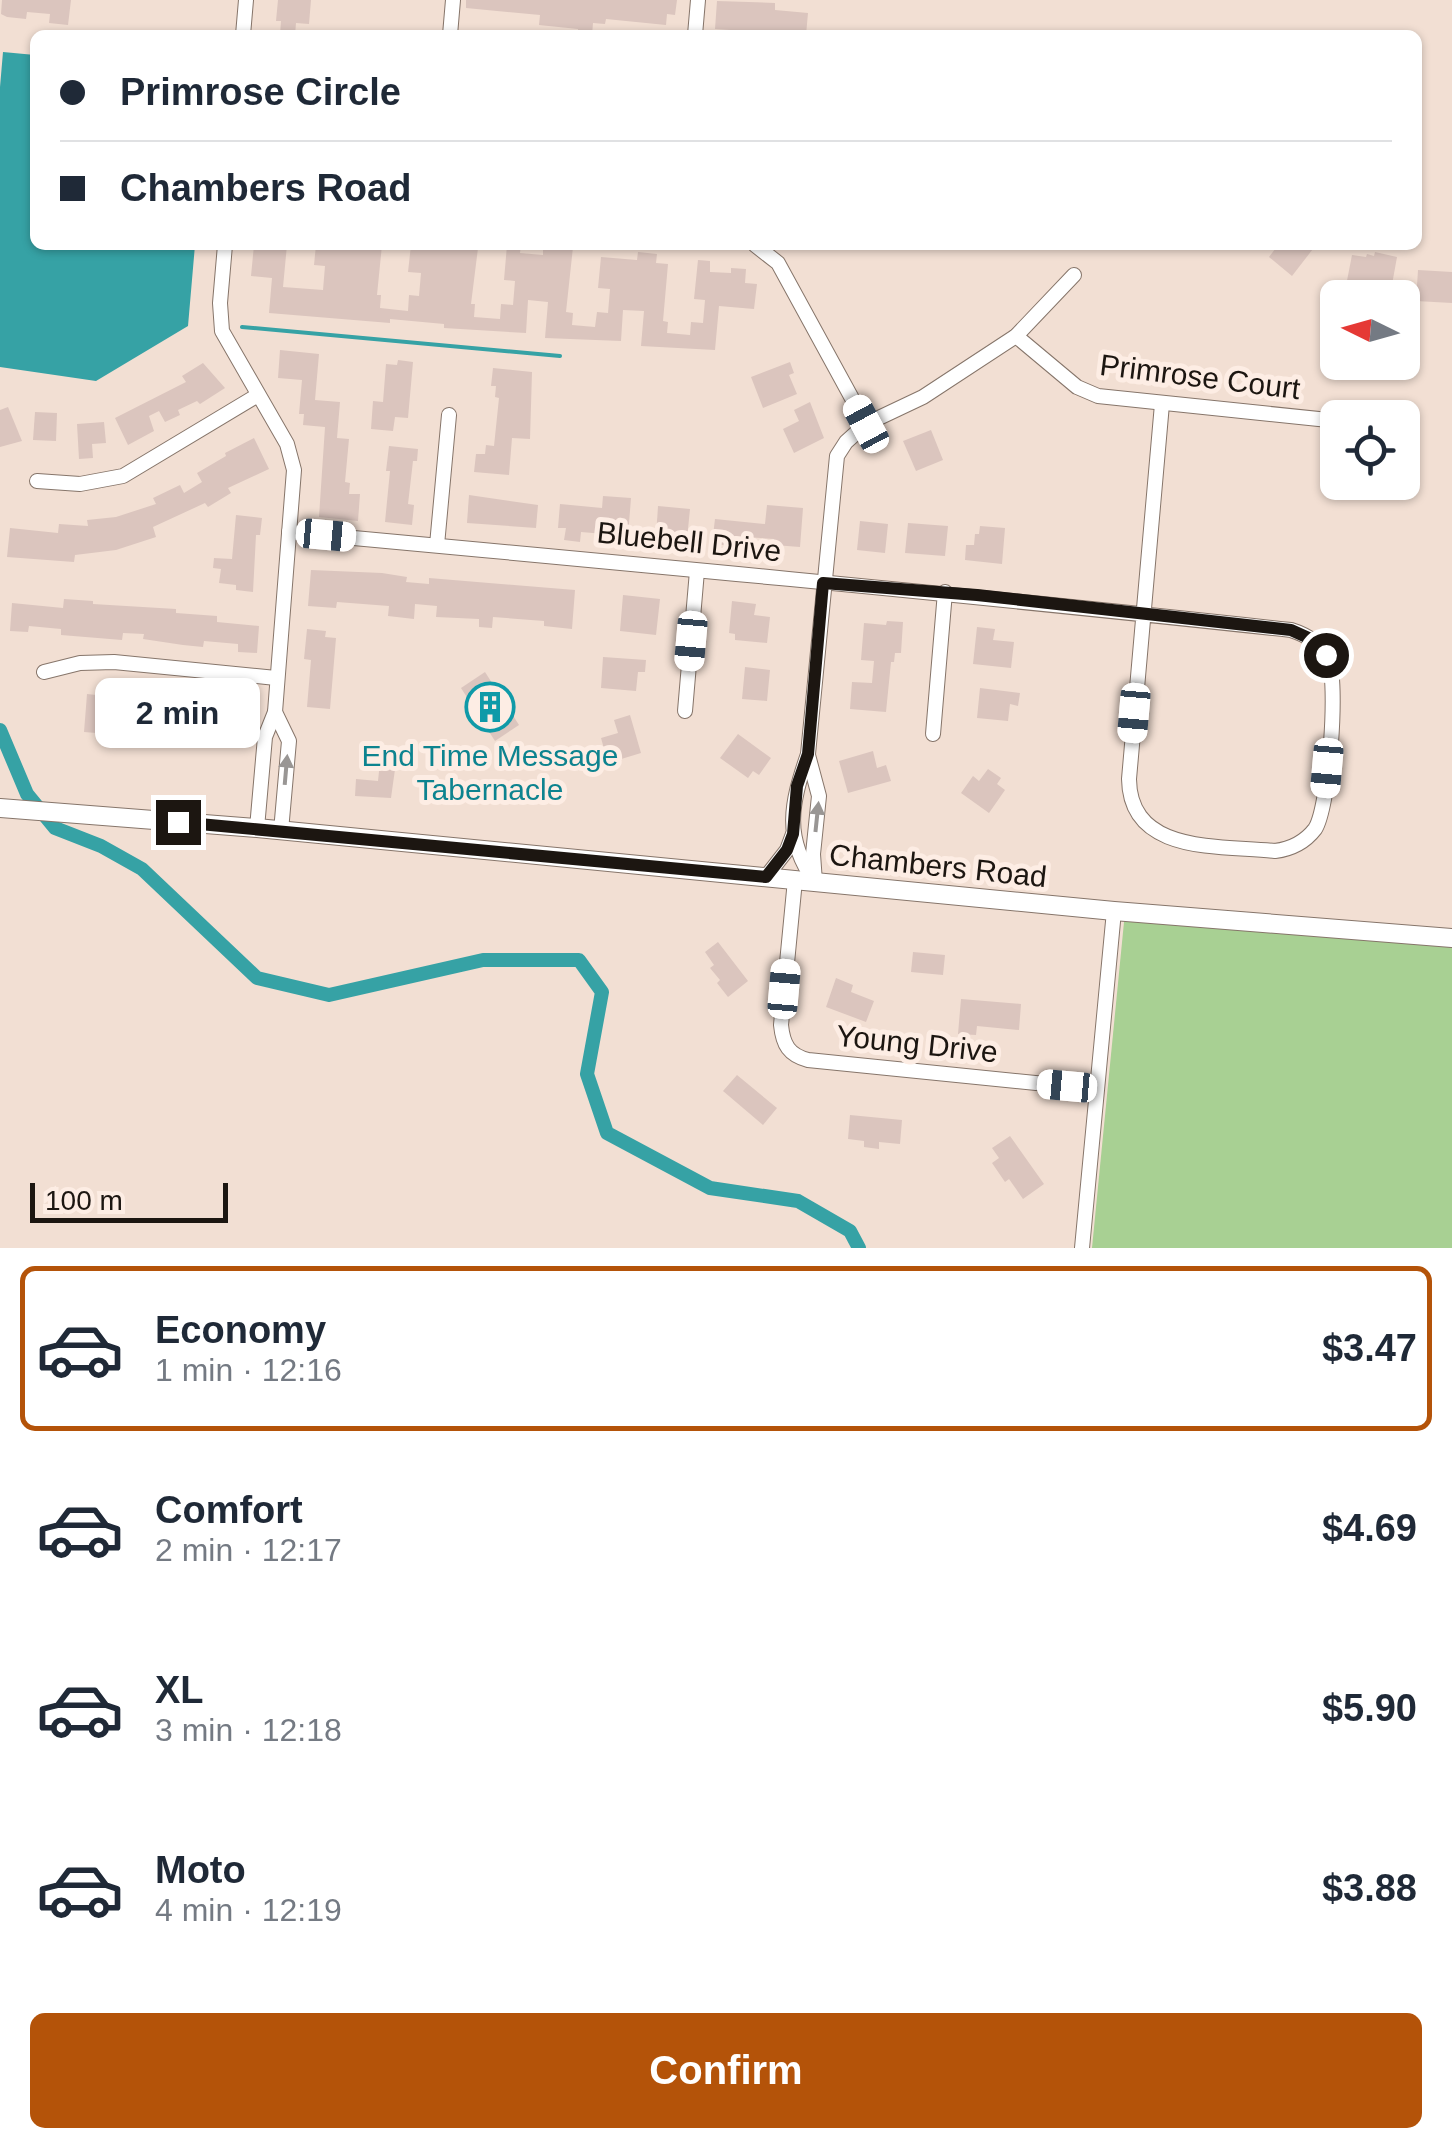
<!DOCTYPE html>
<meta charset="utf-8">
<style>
:root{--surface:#fff;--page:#f6f6f7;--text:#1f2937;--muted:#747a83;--line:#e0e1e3;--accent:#b45309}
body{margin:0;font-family:Helvetica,sans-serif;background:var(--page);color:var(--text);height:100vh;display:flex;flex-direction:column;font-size:38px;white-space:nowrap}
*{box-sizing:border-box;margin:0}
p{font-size:32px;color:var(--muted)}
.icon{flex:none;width:55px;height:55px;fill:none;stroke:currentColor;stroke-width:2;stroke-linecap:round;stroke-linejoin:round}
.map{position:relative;height:1248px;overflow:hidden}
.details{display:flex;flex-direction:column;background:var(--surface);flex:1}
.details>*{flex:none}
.hud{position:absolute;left:30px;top:30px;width:1392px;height:220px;border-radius:15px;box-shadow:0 2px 8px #0004;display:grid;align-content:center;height:220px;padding:0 30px;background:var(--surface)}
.needle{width:65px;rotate:275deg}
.tools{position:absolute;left:1320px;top:280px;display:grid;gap:20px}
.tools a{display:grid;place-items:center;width:100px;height:100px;border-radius:15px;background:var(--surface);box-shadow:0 2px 8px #0004;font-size:50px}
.scale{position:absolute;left:30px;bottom:25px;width:198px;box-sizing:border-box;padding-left:10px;border:5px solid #1c1611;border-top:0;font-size:28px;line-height:35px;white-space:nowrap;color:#1c1611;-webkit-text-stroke:8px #fdede4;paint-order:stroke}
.end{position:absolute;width:45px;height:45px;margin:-22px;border:12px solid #1c1611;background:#fff;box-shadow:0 0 0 5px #fff}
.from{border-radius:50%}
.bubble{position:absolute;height:70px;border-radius:15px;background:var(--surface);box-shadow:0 2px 8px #0004;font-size:32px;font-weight:600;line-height:70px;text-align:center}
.car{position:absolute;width:30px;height:60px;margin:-30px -15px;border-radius:12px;box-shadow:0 0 8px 2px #0007;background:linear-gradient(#fff 24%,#345 0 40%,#fff 0 76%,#345 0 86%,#fff 0)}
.hud b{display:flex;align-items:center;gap:35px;height:95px;font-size:38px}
.hud b+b{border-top:2px solid var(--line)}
.hud i{width:25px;height:25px;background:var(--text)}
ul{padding:18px 0 0;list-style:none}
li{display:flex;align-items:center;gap:30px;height:165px;margin:0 20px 15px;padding:0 10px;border:5px solid transparent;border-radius:15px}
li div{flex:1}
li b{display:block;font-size:38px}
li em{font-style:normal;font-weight:600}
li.active{border-color:var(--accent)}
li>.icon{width:90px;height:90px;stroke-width:1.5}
.cta{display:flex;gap:20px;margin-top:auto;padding:20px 30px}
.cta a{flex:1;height:115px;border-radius:15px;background:var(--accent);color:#fff;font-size:40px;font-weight:600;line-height:115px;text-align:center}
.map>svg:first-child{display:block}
.green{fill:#a8d093}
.water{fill:#36a2a5}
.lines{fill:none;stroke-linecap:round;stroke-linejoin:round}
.stream{stroke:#36a2a5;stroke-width:4}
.canal{stroke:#36a2a5;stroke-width:14}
.building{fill:#dbc5be}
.minor-casing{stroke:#86756a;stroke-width:16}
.tertiary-casing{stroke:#86756a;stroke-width:20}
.minor{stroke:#fff;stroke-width:14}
.tertiary{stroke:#fff;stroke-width:18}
.oneway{fill:#999694}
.route{stroke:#1c1611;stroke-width:12}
.labels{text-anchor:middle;stroke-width:10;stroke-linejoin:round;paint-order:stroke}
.street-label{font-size:30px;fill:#1c1611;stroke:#fdede4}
.culture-label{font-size:30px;fill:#0d838f;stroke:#fdede4}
</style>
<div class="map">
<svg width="1452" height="1248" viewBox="0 0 1452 1248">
<rect width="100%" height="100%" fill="#f2dfd3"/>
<path class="green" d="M1125 912 1452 937V1248H1092Z"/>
<path class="water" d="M3 52 35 55V245H195L188 326 96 381 0 367V87Z"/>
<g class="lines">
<path class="stream" d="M242 327 560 356"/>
<path class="canal" d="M0 730 27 794 55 828 101 846 142 869 257 978 329 995 483 960H579L602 992 587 1074 607 1133 710 1188 798 1201 850 1231 859 1248"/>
</g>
<g class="building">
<path d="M2 0H71L68 25 49 23 50 14 27 12 26 19 7 17 1 14Z"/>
<path d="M278 0H311L309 24 296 23 295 35H280L281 21H276Z"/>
<path d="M466 0H677L675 15 667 14 666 25 606 19 605 24 593 23 592 35H578V29L539 25 540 15 466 8Z"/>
<path d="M717 1 775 3V10L808 13 806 35 715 29Z"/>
<path d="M254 245H287L283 287 323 290 325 266 314 265 316 245H382L377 295H381L380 308 408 311 409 295 419 296 421 273 408 272 411 245H467L478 248 471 304H475L474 317 500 319 501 304 513 305 515 281 504 280 507 245H521L520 253 543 255V245H546L573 247 566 312 573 313 572 325 595 327 597 312 608 313 610 289 598 288 601 257 637 260 638 252 657 254 656 263 668 264 663 321 668 322 667 333 690 335 691 322 703 323 705 300 694 299 698 260 710 261V272L731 273V268L746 269 745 283 757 284 754 309 719 306 715 350 641 346 644 311 623 310 621 341 545 338 548 302 528 300 526 333 444 328V324L390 319V323L269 313 272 278 251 276Z"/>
<path d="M1278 245H1316L1292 276 1269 257Z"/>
<path d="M1375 252 1397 257 1391 290 1365 285 1363 298 1344 296 1352 255 1366 257 1367 254 1374 256Z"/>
<path d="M1418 270 1452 272V303L1416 301Z"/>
<path d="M280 350 319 354 315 400 340 402 337 438 349 439 345 482 350 483 349 494H360L358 521 319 517 325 427 303 425 304 414H299L302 380 278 378Z"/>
<path d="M398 360 413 362 408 418 395 417 393 431 371 429 373 401 383 402 386 364 397 365Z"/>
<path d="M790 362 794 373 789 375 797 394 763 408 751 377Z"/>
<path d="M203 363 225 388 200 404 197 401 178 410 180 415 165 422 159 411 149 416 154 431 128 445 115 418 186 382 182 376Z"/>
<path d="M493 368 532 372 530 439 512 438 509 475 474 472 476 454H485L486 445 494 446 499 398 495 397 496 386H491Z"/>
<path d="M810 402 824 438 794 453 783 429 799 421 794 410Z"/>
<path d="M8 407 22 441 0 447V410Z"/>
<path d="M35 412 57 413 56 441 33 440Z"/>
<path d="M104 422 106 443 92 444 93 458 79 459 77 424Z"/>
<path d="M931 430 943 460 916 471 903 441Z"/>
<path d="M254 438 269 469 228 488 231 493 208 507 205 503 153 527 156 537 116 550 75 555 74 562 7 557 10 528 58 533 59 524 88 526 87 520 116 517 156 504 153 498 180 485 184 493 202 482 197 473 226 456 225 453Z"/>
<path d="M389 446 418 449 417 461H413L408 504 414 505 412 525 385 522 390 471H386Z"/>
<path d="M469 495 538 505 536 528 467 523Z"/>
<path d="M603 496 631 498 628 536 581 532 580 542 564 540 566 528H558L560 504 602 508Z"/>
<path d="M767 505 803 508 800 547 774 545V539L746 537 745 547 712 544 715 519 765 524Z"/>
<path d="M658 506 690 509 687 539 656 537Z"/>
<path d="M236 515 262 518 260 535H256L253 592 236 590V585L219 583 221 569 213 568 214 558 232 559Z"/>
<path d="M860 521 888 524 885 553 857 550Z"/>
<path d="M908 523 948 526 945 556 905 553Z"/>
<path d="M980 526 1005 528 1002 564 965 560 966 545H974L975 534H979Z"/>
<path d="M311 570 382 573 407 577 406 582 429 584V578L575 590 572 629 544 626V621L493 617 492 628 479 627V619L436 617 437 606 415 604 414 619 388 616 389 606 337 602 336 608 308 606Z"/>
<path d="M623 595 660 599 656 635 620 631Z"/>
<path d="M64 599 93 601V604L176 609V613L217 616V622L259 626 257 653 238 652V644L204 641 203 647 183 645 143 639 144 634 123 633 122 640 61 635V629L29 626 28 632 10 631 12 603 63 608Z"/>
<path d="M732 601 756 604 754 615 770 617 767 643 735 640V634L729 633Z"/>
<path d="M887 621 903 622 901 653H895L894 662H891L886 712 850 709 852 682 872 683 874 661 861 660 864 623 886 625Z"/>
<path d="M977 627 995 629 993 640 1014 642 1011 668 973 664Z"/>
<path d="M307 629 326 631 325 637 336 638 330 709 307 707 311 660 304 659Z"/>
<path d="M603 657 646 660 645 672H638L636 691 601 688Z"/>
<path d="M745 667 770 670 767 701 742 699Z"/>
<path d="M485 672 519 725 495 741 461 688Z"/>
<path d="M980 688 1020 693 1018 706 1010 704 1008 721 977 718Z"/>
<path d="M87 694 106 696V700L132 702V698L248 708 244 748 230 747V742L220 741V738L130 733V728L110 727 109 734 84 732Z"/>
<path d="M630 715 641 753 608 763 601 738 618 733 614 720Z"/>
<path d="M738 734 771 758 759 775 753 771 748 778 720 758Z"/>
<path d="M873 751 877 768 886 765 891 781 848 793 839 761Z"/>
<path d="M381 753 397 755 391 798 355 796 356 779 378 781Z"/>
<path d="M988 769 1001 778 997 784 1005 790 989 813 961 793 973 776 979 781Z"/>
<path d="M718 942 748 981 728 997 717 983 720 980 710 968 714 965 705 952Z"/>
<path d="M913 952 945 955 943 975 911 972Z"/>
<path d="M836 978 853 985 851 992 874 1001 866 1022 826 1007Z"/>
<path d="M961 999 1021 1004 1019 1030 977 1026 976 1035 958 1034Z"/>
<path d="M737 1075 777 1108 763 1125 723 1091Z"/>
<path d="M850 1115 902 1120 900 1144 879 1142V1149L864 1147V1141L848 1139Z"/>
<path d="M1010 1136 1044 1184 1023 1199 1009 1179 1005 1182 992 1163 999 1158 992 1148Z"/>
</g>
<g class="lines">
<g class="minor-casing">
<g id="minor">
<path d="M243 35 246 0"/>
<path d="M450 35 453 0"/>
<path d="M695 35 698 0"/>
<path d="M225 245 220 303 222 331 287 444 294 470 275 712 265 737 257 828"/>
<path d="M755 245 778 263 866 424"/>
<path d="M1016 336 1077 387 1098 396 1338 421"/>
<path d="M37 481 80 484 123 476 258 395"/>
<path d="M289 532C624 563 958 594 1291 630 1307 635 1320 643 1328 658 1339 681 1329 808 1315 829 1305 842 1291 849 1275 851 1220 845 1130 855 1129 779L1162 404"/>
<path d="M437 545 449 415"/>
<path d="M44 672 80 663 114 662 276 678"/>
<path d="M685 711 697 571"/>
<path d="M275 712 289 741 281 831"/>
<path d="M933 734 945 592"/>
<path d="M808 755 819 796 813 854 815 882"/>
<path d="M766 877 787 850 793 834"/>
<path d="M795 880 781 1025C783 1045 789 1055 808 1060L1095 1089"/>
<path d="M815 882C783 837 791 804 808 754L837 456 846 442 866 424 923 397 1016 336 1074 275"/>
<path d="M1082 1248 1114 911"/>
</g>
</g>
<g class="tertiary-casing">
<path id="tertiary" d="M0 808 257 828 1114 911 1452 938"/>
</g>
<use href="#minor" class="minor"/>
<use href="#tertiary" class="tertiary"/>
</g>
<defs><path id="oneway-solid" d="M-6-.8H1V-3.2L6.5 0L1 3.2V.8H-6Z" transform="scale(2.5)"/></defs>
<g class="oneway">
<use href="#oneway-solid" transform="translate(286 770) rotate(-85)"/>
<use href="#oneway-solid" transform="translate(817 817) rotate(-84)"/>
</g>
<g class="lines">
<path class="route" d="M178 822 766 877 787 850 793 834 797 786 808 754 823 583 977 595 1291 630 1313 640 1326 655"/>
</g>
<defs>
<g id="building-ring" transform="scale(2.5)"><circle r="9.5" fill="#fdede4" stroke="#0f9aa8" stroke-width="1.5"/><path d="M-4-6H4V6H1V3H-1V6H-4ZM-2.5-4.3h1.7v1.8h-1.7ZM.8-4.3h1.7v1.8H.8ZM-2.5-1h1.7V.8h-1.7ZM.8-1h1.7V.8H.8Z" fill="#0f9aa8"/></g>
</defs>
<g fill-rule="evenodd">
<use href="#building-ring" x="490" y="707"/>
</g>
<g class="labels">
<g class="street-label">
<text transform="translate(1200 377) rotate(7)" y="10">Primrose Court</text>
<text transform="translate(689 542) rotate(6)" y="10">Bluebell Drive</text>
<text transform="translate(938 866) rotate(6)" y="10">Chambers Road</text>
<text transform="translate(917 1044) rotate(6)" y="10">Young Drive</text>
</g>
<g class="culture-label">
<text x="490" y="766">End Time Message<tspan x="490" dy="34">Tabernacle</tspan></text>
</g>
</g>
</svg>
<div class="tools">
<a><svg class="needle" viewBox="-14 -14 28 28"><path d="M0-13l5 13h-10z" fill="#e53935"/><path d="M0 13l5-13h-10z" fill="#747a83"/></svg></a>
<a><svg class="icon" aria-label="locate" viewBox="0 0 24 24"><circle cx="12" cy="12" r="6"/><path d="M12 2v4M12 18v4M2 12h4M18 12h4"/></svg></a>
</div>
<div class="scale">100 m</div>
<i class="end from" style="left:1326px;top:655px"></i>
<i class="end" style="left:178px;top:822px"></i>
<div class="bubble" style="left:95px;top:678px;width:165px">2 min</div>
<i class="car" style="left:866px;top:424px;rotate:332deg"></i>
<i class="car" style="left:326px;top:535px;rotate:95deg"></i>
<i class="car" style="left:691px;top:641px;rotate:185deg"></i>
<i class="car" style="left:1134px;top:713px;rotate:185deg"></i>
<i class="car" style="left:1327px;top:768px;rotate:185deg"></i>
<i class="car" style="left:784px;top:989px;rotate:5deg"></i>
<i class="car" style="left:1067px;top:1086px;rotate:275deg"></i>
<div class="hud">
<b><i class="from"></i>Primrose Circle</b>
<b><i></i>Chambers Road</b>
</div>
</div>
<section class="details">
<ul>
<li class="active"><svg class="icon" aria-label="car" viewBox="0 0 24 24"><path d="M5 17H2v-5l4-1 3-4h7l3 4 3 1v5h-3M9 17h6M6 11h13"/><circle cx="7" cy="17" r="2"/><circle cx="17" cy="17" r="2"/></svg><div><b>Economy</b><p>1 min · 12:16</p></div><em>$3.47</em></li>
<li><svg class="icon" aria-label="car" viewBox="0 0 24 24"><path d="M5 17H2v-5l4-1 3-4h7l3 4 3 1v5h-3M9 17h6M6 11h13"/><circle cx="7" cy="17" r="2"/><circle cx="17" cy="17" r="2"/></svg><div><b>Comfort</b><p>2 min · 12:17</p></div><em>$4.69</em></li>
<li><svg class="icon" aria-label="car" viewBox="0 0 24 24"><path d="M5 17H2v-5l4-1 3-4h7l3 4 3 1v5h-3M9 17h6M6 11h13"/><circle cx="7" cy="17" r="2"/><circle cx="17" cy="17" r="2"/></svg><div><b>XL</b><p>3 min · 12:18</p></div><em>$5.90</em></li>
<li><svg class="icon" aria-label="car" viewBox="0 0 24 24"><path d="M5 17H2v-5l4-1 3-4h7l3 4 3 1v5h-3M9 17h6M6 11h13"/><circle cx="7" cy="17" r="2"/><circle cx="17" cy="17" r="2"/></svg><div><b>Moto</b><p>4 min · 12:19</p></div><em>$3.88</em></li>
</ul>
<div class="cta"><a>Confirm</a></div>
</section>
